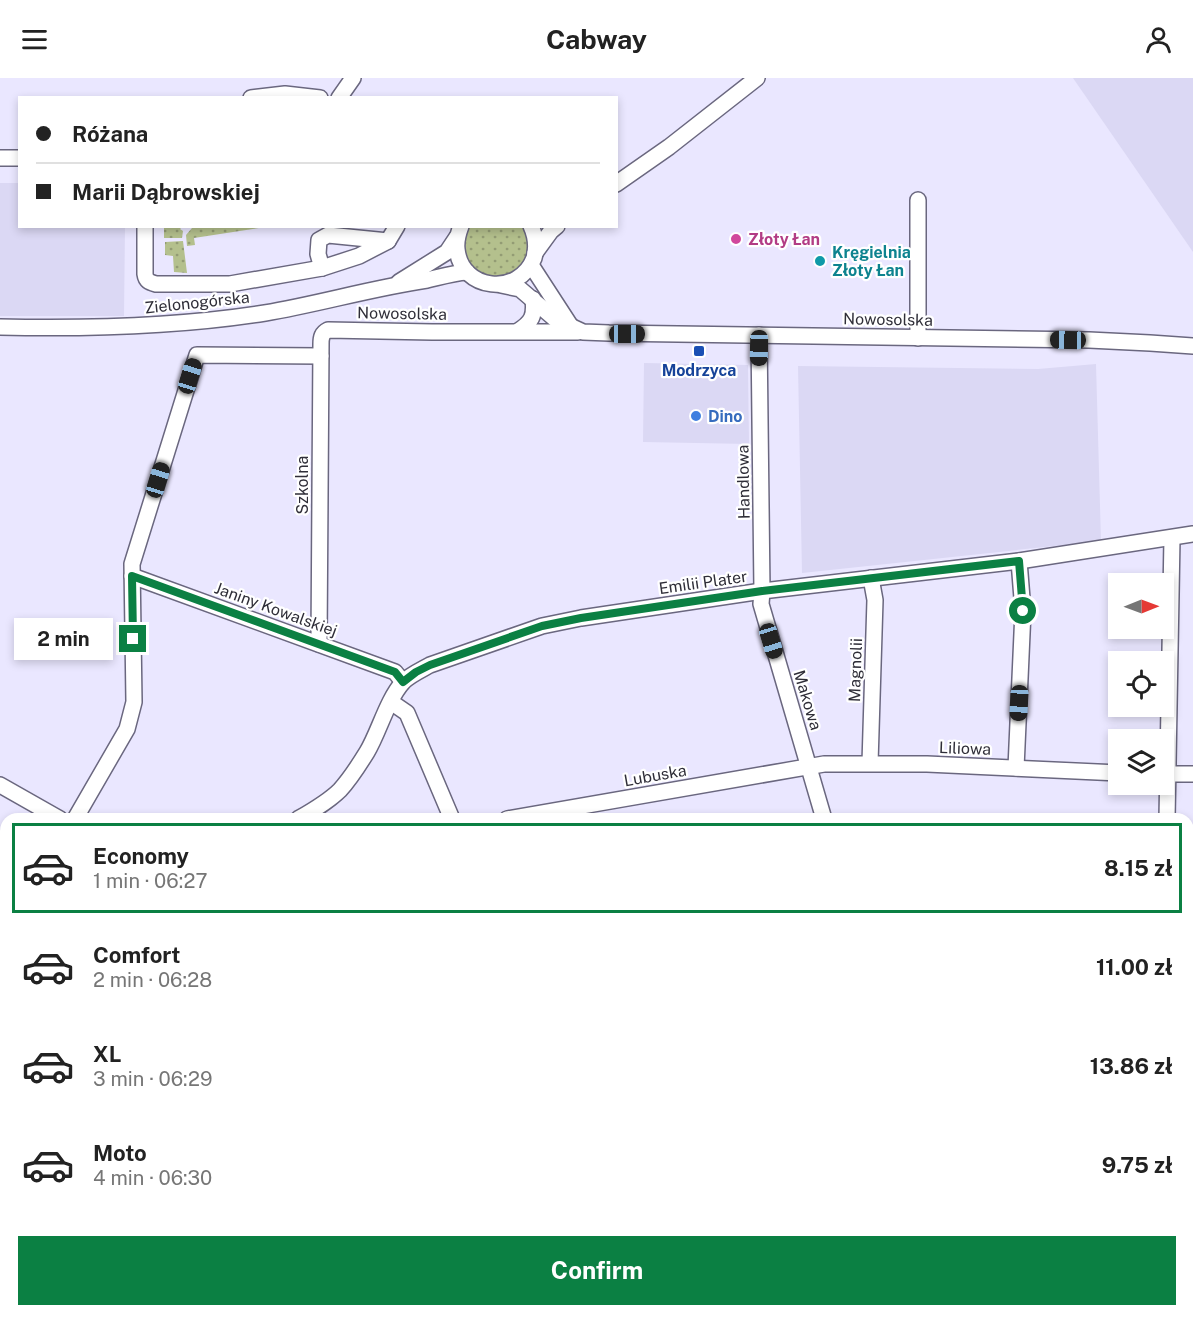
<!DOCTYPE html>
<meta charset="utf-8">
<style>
:root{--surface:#fff;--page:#f2f2f2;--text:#222;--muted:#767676;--line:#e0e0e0;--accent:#0b8043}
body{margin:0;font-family:"Public Sans",sans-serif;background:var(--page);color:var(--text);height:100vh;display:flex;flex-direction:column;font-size:22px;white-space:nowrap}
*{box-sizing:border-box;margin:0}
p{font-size:20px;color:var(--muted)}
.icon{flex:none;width:33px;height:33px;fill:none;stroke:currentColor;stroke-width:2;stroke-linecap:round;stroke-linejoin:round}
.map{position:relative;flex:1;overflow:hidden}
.panel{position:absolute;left:0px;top:735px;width:1194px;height:504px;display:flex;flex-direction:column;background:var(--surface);border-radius:18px 18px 0 0;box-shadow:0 3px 9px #0003}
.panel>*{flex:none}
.hud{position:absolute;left:18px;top:18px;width:600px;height:132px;border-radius:0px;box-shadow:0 3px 9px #0003;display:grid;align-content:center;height:132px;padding:0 18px;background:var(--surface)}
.needle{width:39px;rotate:89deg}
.controls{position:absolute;left:1108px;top:495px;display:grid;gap:12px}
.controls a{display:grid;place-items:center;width:66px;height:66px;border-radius:0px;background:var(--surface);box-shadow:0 3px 9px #0003;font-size:30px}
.end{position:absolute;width:27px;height:27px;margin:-14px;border:8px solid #0b8043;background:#fff;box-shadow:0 0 0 3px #fff}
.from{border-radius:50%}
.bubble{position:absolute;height:42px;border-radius:0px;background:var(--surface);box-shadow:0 3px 9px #0003;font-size:20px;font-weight:700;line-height:42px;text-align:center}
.car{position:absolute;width:18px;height:36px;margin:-18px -9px;border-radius:8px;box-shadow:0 0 4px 2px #0007;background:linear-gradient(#222 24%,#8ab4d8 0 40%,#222 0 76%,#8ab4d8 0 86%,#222 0)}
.hud b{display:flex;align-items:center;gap:21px;height:57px;font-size:22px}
.hud b+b{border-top:2px solid var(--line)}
.hud i{width:15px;height:15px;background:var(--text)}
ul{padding:10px 0 0;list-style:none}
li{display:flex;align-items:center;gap:18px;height:90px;margin:0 12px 9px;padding:0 6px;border:3px solid transparent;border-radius:0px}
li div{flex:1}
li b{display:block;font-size:22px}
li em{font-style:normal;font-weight:700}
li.current{border-color:var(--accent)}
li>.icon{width:54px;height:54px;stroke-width:1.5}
.cta{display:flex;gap:12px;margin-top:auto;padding:12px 18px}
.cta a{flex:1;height:69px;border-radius:0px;background:var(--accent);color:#fff;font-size:24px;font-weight:700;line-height:69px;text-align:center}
header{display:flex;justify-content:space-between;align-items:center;height:78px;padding:0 18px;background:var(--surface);font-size:27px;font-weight:700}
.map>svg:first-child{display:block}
.built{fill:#dbd8f4}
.green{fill:url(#green-dots)}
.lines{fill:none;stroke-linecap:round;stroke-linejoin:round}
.stream{stroke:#78a3e8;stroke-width:4}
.minor-casing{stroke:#6a677f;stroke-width:18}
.minor{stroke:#fff;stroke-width:15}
.route{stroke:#0b8043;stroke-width:8}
.hotel-dot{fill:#d1479c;stroke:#fff;stroke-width:2}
.culture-dot{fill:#0f9aa8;stroke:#fff;stroke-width:2}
.transit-dot{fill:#1a4fb4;stroke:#fff;stroke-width:2}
.shop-dot{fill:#3f7fe0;stroke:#fff;stroke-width:2}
.labels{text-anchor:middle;stroke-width:4.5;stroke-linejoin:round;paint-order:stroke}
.hotel-label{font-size:16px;font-weight:bold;fill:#b23c85;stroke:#fff;text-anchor:start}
.culture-label{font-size:16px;font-weight:bold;fill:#0d838f;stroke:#fff;text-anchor:start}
.street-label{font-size:16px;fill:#2f2e38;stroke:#fff}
.transit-label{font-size:16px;font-weight:bold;fill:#164399;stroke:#fff}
.shop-label{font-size:16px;font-weight:bold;fill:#366cbe;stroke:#fff;text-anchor:start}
</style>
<header><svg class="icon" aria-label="menu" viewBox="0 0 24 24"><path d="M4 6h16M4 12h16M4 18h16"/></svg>Cabway<svg class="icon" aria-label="person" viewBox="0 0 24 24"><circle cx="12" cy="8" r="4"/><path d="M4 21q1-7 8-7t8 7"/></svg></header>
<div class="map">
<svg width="1193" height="1239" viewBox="0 0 1193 1239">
<defs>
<pattern id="green-dots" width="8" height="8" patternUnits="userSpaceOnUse" patternTransform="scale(1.5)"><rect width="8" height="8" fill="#b4c08d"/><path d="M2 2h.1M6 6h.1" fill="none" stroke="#939c74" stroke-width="1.8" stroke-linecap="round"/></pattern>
</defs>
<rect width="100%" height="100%" fill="#eae7ff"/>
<g class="built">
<path d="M1073 0H1193V174Z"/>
<path d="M0 105H19L20 148 125 149 124 238H0Z"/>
<path d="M644 285 748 287 749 366 643 364Z"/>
<path d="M1096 286 1101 463 802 495 798 288 1038 291Z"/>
</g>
<g class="green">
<path d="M164 149H182L180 151 183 153 182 160H164Z"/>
<path d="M196 149V148L265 149 194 160 195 167 187 168 186 157 192 150Z"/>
<path d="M469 149H524C540 173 519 202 491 200 487 199 483 196 479 194 462 184 459 164 469 149Z"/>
<path d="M183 163 187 195 174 194 173 178 165 177V164Z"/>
</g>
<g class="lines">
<path class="stream" d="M532 1239 536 1233"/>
<g class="minor-casing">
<g id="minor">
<path d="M251 20 285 16 320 20"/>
<path d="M339 20 353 0"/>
<path d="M0 80H20"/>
<path d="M616 106 669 69 757 0"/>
<path d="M918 122V260"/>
<path d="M145 148V196C146 203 149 204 156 206H230L322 190 359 178 388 163 397 148"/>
<path d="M461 148C458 156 456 163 457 171 461 213 519 219 534 180 537 169 536 159 531 148"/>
<path d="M535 175 551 153 557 148"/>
<path d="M531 187 570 247"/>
<path d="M322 190 318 176 319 162 328 157 388 163"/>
<path d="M399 204 447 174 457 159"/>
<path d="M501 207 520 211 555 241 583 254 609 255 1089 262 1150 265 1193 268"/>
<path d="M0 249C89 251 177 249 265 235 319 226 372 210 427 202 440 199 453 195 467 194"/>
<path d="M518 253C532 244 535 238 533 221"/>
<path d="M759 257 762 513 761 526 824 741"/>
<path d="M132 498 395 594 403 604"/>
<path d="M319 566 321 266C321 259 322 255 328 252L432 254H578"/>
<path d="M391 624 407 635 452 741"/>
<path d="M870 685 875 522 871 500"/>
<path d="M1016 690 1023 533 1019 483"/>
<path d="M1164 696H1193"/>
<path d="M0 707 60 741"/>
<path d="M75 741 127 651 134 624 132 486 197 277 321 278"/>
<path d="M298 741C312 733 328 724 340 712 350 701 359 687 367 674 379 654 387 622 403 604 410 597 421 592 430 587L542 548 581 540 762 513 1019 483 1193 456"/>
<path d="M507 741 824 686H927L1119 695"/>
<path d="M1167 741 1172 460"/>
<path d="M1188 822H1193"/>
<path d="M0 927 6 935"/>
<path d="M1188 944H1193"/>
<path d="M1188 1130H1193"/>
<path d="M0 1165 6 1162"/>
<path d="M62 1233V1239"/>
<path d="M688 1233V1239"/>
<path d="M1147 1233V1239"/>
<path d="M391 1239 425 1233"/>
<path d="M898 1239V1233"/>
</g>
</g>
<use href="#minor" class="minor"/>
</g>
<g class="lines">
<path class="route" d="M133 561 132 498 395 594 403 604 416 594 430 587 542 548 581 540 762 513 1019 483 1023 533"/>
</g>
<circle class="hotel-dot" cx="736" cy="161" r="6"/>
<circle class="culture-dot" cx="820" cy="183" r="6"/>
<rect class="transit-dot" x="693" y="267" width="12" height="12" rx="3"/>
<circle class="shop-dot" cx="696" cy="338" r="6"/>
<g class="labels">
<g class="hotel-label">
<text x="748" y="167">Złoty Łan</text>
</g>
<g class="culture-label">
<text x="832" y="180">Kręgielnia<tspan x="832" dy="18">Złoty Łan</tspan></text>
</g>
<g class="street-label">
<text transform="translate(197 224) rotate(-6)" y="6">Zielonogórska</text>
<text transform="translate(402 235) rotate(1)" y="6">Nowosolska</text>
<text transform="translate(888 241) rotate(1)" y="6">Nowosolska</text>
<text transform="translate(743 404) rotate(-91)" y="6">Handlowa</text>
<text transform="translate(302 407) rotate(-90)" y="6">Szkolna</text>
<text transform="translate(703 504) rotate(-8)" y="6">Emilii Plater</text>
<text transform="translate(276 531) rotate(20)" y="6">Janiny Kowalskiej</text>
<text transform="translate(855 592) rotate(-88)" y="6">Magnolii</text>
<text transform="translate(808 622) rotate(73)" y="6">Makowa</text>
<text transform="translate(965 670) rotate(2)" y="6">Liliowa</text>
<text transform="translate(655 697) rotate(-10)" y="6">Lubuska</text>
</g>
<g class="transit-label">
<text x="699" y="298">Modrzyca</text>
</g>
<g class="shop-label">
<text x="708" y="344">Dino</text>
</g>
</g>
</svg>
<div class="controls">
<a><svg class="needle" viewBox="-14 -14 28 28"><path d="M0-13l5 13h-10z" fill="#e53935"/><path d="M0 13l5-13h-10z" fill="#767676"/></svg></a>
<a><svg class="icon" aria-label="locate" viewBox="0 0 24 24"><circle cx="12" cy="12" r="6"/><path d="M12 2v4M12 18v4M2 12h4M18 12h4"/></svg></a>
<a><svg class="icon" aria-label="layers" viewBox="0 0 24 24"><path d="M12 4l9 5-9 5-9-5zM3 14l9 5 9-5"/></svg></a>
</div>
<i class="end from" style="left:1023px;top:533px"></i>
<i class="end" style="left:133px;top:561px"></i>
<div class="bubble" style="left:14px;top:540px;width:99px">2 min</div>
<i class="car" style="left:627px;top:256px;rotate:90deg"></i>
<i class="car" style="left:1068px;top:262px;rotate:271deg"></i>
<i class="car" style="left:759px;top:270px;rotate:181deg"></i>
<i class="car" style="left:190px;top:298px;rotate:17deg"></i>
<i class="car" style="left:158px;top:402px;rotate:17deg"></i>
<i class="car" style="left:771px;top:563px;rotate:163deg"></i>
<i class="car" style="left:1019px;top:625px;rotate:183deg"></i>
<div class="hud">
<b><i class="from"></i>Różana</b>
<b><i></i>Marii Dąbrowskiej</b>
</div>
<section class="panel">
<ul>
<li class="current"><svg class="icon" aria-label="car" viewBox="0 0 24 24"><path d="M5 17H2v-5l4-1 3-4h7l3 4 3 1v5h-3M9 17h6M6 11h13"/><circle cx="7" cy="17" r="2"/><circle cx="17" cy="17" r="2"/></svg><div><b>Economy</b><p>1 min · 06:27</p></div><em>8.15 zł</em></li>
<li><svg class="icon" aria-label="car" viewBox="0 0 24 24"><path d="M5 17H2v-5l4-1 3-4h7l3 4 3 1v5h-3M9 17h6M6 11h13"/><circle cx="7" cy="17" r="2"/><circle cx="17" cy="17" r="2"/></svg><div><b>Comfort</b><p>2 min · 06:28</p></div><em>11.00 zł</em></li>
<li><svg class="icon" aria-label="car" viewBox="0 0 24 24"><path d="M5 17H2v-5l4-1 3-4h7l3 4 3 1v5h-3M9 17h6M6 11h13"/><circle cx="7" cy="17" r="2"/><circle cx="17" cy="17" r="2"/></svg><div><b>XL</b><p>3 min · 06:29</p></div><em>13.86 zł</em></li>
<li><svg class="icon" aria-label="car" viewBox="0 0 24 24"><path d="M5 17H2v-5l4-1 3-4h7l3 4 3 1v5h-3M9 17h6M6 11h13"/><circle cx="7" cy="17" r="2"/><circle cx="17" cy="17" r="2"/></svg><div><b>Moto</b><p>4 min · 06:30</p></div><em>9.75 zł</em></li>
</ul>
<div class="cta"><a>Confirm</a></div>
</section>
</div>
